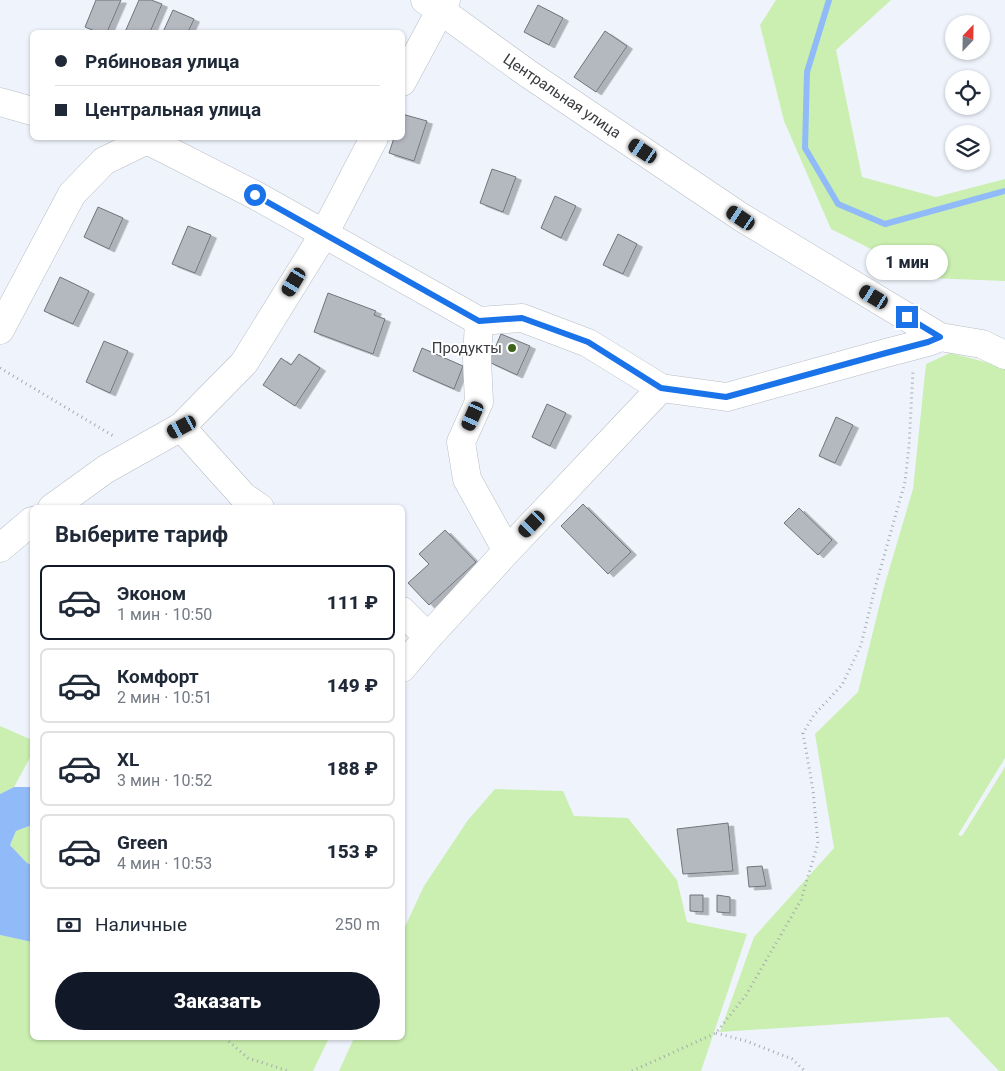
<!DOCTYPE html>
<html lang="ru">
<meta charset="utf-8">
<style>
:root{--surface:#fff;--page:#f2f2f3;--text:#1f2937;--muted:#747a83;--line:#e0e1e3;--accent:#111827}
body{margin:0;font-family:Roboto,sans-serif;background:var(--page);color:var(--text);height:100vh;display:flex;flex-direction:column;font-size:19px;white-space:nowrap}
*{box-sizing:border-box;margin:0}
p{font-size:16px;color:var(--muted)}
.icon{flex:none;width:28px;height:28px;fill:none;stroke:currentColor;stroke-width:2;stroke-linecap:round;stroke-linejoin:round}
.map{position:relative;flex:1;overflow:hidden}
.side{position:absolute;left:30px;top:505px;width:375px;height:535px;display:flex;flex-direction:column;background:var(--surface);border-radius:8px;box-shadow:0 1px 4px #0004}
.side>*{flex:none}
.top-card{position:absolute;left:30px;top:30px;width:375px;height:110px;border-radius:8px;box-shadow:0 1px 4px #0004;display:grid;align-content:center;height:110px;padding:0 25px;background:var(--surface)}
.needle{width:32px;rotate:22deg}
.fabs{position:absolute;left:945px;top:15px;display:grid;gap:10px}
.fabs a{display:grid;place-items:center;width:45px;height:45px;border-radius:50%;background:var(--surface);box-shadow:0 1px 4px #0004;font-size:25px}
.end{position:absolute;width:22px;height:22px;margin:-11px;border:6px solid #1a73e8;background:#fff;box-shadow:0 0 0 2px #fff}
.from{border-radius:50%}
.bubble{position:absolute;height:35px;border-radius:18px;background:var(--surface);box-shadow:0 1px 4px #0004;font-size:16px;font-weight:800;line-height:35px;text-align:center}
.car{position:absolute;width:15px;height:30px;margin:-15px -8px;border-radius:6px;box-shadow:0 0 4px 1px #0007;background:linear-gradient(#222 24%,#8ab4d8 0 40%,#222 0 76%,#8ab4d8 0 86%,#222 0)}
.top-card b{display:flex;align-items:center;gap:18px;height:48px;font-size:19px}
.top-card b+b{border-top:1px solid var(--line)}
.top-card i{width:12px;height:12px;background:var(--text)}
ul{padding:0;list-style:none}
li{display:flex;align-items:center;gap:15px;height:75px;margin:0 10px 8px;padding:0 15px;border:2px solid var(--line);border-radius:8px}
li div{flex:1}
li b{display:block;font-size:19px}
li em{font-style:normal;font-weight:800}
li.current{border-color:var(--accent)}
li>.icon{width:45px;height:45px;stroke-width:1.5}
h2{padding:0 25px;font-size:22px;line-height:60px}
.pay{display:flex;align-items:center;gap:12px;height:55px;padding:0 25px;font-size:19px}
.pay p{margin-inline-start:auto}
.primary-button{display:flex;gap:10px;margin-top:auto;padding:10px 25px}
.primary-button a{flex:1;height:58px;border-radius:30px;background:var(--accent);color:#fff;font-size:20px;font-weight:800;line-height:58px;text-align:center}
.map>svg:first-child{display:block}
.green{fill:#caefb0}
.water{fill:#91bbf8}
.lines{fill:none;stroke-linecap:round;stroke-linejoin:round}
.stream{stroke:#91bbf8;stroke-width:6}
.building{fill:#b4b8bf;stroke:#70747b;filter:url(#shadow)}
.minor-casing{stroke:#b8bdc4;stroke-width:29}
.path{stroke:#a7aab0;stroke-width:3;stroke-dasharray:1 4;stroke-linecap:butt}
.minor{stroke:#fff;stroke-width:28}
.route{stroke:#1a73e8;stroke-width:6}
.poi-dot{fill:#3e631b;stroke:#fff;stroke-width:2}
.labels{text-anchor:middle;stroke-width:4;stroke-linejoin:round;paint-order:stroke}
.street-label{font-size:15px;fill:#383a3d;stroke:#fff}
.poi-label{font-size:15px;fill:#383a3d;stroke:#fff;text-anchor:end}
</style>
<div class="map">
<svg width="1005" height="1071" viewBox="0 0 1005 1071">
<defs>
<filter id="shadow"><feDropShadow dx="5.5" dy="3" stdDeviation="0" flood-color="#0004"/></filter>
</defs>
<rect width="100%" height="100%" fill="#eff4fc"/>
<g class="green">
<path d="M776 0H891L836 50 862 177 936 197 1005 179V281L929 278 831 229 784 121 760 25Z"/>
<path d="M950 353 1005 367V758L958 835 962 836 1005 767V1071H999L948 1017 720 1032 754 937 834 848 815 734 858 692 884 587 913 489 926 364Z"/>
<path d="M0 726 32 740V754L14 787 0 794Z"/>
<path d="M495 789 563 791 574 816 628 818 677 880 687 922 747 934 701 1071H339L354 1038H402L403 931 424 886 468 820Z"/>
<path d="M32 825V866L26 862 10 845 16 831Z"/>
<path d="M0 935 32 942V1038H329L313 1071H0Z"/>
</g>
<path class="water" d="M14 787H31L32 791V825L16 831 10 845 26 862 32 866V942L0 935V794Z"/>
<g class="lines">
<path class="stream" d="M829 0 807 72 805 148 838 204 885 224 1005 191"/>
</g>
<g class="building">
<path d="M96 0H121L107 32H97L85 27Z"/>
<path d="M139 0H151L162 4 150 32H125Z"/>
<path d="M538 5 563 18 549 45 524 32Z"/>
<path d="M173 10 194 19 188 32H163Z"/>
<path d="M605 31 627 46 596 92 574 77Z"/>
<path d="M402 114 427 121 414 161 389 153 394 138H402Z"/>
<path d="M492 169 516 177 503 212 480 203Z"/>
<path d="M555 196 576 206 561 238 541 228Z"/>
<path d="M98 207 123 218 109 249 84 237Z"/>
<path d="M188 226 211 235 195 273 172 264Z"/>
<path d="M618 234 637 244 623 274 603 265Z"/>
<path d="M60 277 89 291 73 324 44 311Z"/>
<path d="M328 293 376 311 374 315 385 319 373 354 314 332Z"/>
<path d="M501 334 530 346 517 375 489 362Z"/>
<path d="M104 341 128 351 110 393 86 382Z"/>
<path d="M422 348 463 366 454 389 413 371Z"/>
<path d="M299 354 320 368 295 406 263 385 281 358 291 365Z"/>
<path d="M547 404 566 413 550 446 532 437Z"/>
<path d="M836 417 853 425 835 463 819 456Z"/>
<path d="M583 504 631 552 608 574 561 526Z"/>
<path d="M799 508 832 540 818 555 784 523Z"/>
<path d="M445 530 476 562 429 605 408 583 429 564 419 554Z"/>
<path d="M728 823 733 871 683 874 677 829Z"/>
<path d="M762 866 766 886 749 887 747 867Z"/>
<path d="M690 895H703V912L690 911Z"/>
<path d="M717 895 730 897V913L717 912Z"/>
</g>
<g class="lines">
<g class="minor-casing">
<g id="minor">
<path d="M425 0 440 10 527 73 741 217 940 337 982 344 1005 355"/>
<path d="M402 82 446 0"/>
<path d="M0 102 32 111"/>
<path d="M136 138 147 140 255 195 479 321 522 318 588 343 661 388 727 397 886 353 928 342 940 337"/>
<path d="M479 321 477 360 479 402 461 442 467 479 507 551"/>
<path d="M0 330 72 194 104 161 147 140"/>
<path d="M181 427 243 496 260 508"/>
<path d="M52 508 106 469 181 427 244 363 324 234 374 138"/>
<path d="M0 548 32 521"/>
<path d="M402 611 428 637"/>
<path d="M402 668 428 637 507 551 661 388"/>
</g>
</g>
<g class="path">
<path d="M0 368 115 437"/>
<path d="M716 1033 746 1041 792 1059 805 1071"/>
<path d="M225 1038 248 1058 288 1071"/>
<path d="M632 1071 716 1033 746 995 801 900 818 843 813 790 803 733 814 715 842 685 861 645 875 588 905 482 909 446 913 371"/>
</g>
<use href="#minor" class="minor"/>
</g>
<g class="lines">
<path class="route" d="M255 195 479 321 522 318 588 342 661 388 726 397 886 353 928 342 940 337 907 317"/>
</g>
<circle class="poi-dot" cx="512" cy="348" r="5"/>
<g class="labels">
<g class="street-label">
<text transform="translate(562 96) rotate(34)" y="5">Центральная улица</text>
</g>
<g class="poi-label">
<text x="502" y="353">Продукты</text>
</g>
</g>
</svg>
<div class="fabs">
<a><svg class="needle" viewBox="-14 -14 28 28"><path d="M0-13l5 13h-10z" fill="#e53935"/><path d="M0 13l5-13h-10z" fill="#747a83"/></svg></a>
<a><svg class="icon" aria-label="locate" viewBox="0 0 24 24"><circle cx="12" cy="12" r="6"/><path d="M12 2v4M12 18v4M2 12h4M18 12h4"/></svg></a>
<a><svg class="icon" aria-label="layers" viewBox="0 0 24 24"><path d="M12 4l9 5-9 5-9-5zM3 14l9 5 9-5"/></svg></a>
</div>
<i class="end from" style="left:255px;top:195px"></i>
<i class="end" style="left:907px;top:317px"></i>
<div class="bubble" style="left:866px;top:245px;width:82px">1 мин</div>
<i class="car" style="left:643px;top:151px;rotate:304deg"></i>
<i class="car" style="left:741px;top:218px;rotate:304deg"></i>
<i class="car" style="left:294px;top:282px;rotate:211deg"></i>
<i class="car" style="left:874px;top:297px;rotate:301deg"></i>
<i class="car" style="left:473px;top:416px;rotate:204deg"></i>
<i class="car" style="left:182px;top:427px;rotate:242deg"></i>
<i class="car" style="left:532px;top:524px;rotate:224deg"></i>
<div class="top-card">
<b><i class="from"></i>Рябиновая улица</b>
<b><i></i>Центральная улица</b>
</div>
<section class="side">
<h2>Выберите тариф</h2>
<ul>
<li class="current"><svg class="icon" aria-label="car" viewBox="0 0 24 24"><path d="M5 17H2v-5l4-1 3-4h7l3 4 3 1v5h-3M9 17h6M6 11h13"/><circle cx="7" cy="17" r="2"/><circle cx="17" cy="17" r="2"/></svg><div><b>Эконом</b><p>1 мин · 10:50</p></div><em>111 ₽</em></li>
<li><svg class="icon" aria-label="car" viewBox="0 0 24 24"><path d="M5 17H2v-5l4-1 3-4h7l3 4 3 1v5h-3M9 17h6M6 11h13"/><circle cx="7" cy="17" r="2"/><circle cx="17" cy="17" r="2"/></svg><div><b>Комфорт</b><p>2 мин · 10:51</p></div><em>149 ₽</em></li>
<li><svg class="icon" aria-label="car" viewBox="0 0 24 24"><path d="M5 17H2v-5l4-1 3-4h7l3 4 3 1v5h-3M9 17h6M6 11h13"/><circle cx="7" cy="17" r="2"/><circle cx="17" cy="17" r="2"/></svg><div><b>XL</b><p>3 мин · 10:52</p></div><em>188 ₽</em></li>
<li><svg class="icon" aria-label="car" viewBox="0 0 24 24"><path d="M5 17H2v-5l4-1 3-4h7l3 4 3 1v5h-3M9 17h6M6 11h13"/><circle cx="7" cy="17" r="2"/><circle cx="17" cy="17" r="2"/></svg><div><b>Green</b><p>4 мин · 10:53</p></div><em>153 ₽</em></li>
</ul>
<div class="pay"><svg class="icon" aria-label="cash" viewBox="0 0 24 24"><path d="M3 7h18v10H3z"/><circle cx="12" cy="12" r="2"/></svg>Наличные<p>250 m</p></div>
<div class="primary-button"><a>Заказать</a></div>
</section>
</div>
